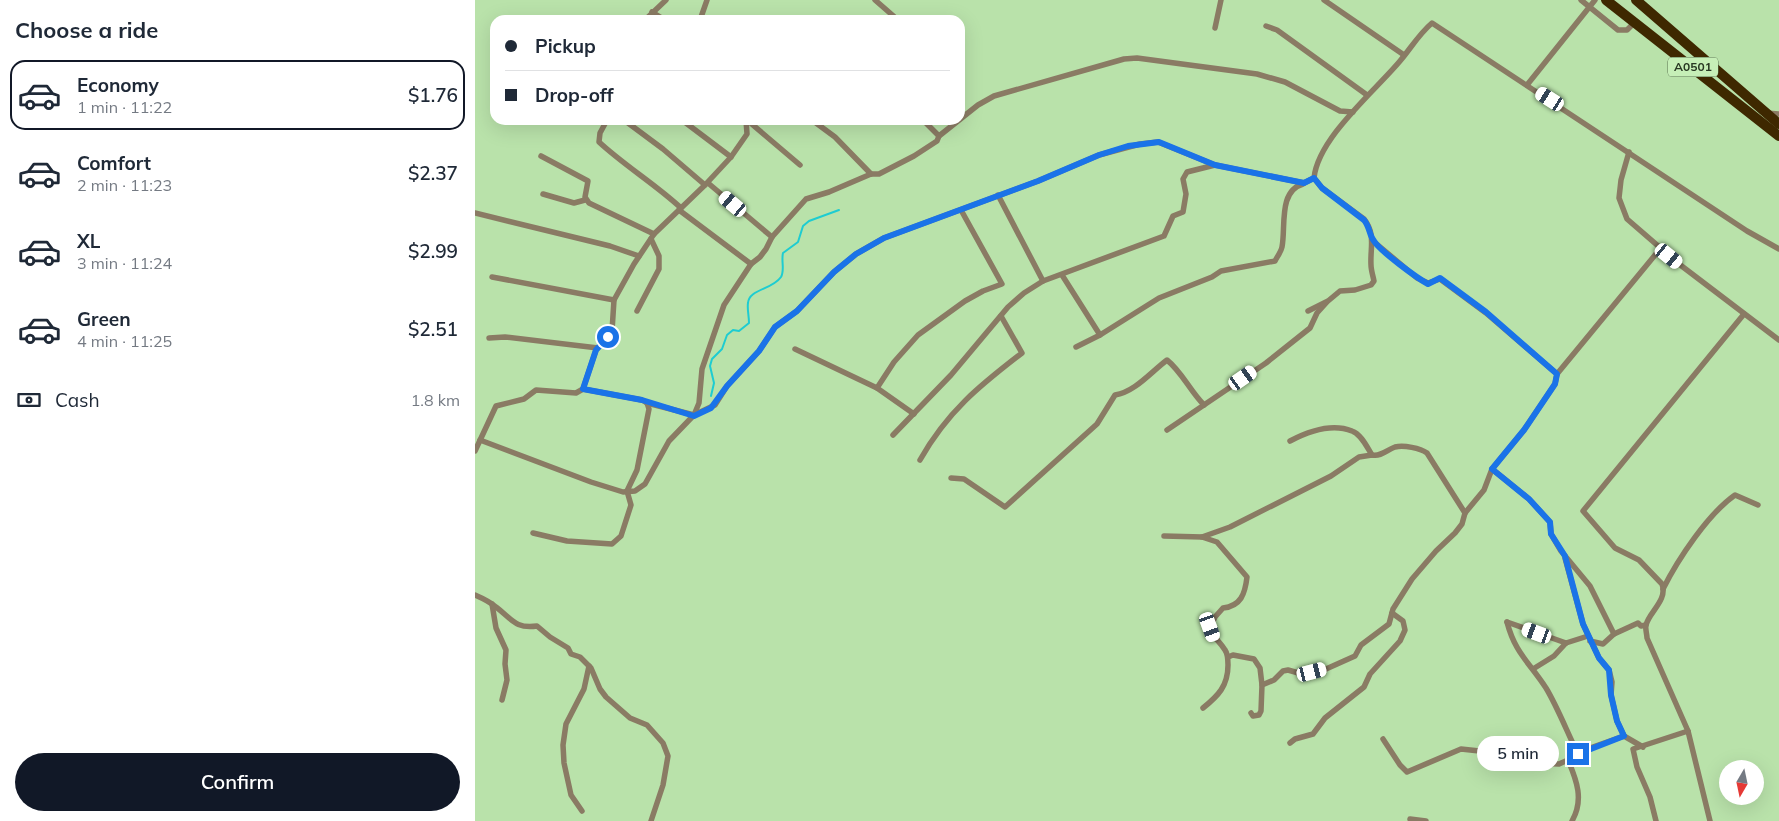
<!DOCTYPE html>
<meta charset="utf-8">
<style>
:root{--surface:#fff;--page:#f2f2f3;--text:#1f2937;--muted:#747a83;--line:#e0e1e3;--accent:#111827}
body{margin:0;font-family:Mulish,sans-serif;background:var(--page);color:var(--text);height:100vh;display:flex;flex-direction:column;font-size:19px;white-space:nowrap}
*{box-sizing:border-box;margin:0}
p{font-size:16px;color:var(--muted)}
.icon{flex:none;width:28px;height:28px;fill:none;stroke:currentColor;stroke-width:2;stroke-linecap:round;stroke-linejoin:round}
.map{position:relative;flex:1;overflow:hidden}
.sheet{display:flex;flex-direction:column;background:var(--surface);width:475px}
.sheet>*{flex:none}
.guide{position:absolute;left:15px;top:15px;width:475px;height:110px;border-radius:15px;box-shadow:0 5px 20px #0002;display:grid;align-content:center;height:110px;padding:0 15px;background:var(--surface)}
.needle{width:32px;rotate:189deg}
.fabs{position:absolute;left:1244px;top:760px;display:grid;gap:10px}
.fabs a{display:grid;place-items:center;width:45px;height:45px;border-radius:50%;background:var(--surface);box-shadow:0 5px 20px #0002;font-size:25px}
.end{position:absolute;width:22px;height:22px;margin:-11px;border:6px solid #1a73e8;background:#fff;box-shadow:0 0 0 2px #fff}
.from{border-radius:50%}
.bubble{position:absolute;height:35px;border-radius:18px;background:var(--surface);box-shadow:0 5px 20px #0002;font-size:16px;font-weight:600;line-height:35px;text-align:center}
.car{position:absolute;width:15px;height:30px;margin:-15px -8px;border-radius:6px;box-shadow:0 0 4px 1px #0007;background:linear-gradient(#fff 24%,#345 0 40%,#fff 0 76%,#345 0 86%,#fff 0)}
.guide b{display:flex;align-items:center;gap:18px;height:48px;font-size:19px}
.guide b+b{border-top:1px solid var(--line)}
.guide i{width:12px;height:12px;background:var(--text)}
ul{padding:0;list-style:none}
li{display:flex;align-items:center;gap:15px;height:70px;margin:0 10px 8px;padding:0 5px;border:2px solid transparent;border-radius:15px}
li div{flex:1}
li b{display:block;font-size:19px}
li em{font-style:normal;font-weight:600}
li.current{border-color:var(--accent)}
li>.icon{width:45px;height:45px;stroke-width:1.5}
h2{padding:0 15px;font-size:22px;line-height:60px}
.pay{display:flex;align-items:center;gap:12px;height:55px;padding:0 15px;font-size:19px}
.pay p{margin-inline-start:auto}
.action{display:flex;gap:10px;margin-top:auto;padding:10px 15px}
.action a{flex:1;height:58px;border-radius:30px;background:var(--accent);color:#fff;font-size:20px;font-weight:600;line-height:58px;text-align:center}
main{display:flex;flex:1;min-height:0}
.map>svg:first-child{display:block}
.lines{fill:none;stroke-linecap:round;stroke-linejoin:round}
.stream{stroke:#1eccd1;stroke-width:2}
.minor{stroke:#8a7b64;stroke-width:5.5}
.trunk{stroke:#3e2800;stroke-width:10}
.route{stroke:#1a73e8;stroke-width:6}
.labels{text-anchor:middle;stroke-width:4;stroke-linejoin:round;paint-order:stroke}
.shield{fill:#c6efb7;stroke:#58704f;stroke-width:1}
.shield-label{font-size:12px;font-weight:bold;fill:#293923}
</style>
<main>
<section class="sheet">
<h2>Choose a ride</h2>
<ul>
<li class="current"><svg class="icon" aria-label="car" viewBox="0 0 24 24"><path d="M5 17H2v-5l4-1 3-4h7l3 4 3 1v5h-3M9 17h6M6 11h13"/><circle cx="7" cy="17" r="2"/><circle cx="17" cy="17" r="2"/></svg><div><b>Economy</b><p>1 min · 11:22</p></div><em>$1.76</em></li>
<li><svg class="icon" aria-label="car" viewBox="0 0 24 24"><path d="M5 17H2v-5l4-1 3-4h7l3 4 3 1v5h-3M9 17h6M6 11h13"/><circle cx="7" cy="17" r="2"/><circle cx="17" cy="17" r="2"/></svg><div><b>Comfort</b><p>2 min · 11:23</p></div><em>$2.37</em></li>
<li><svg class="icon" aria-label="car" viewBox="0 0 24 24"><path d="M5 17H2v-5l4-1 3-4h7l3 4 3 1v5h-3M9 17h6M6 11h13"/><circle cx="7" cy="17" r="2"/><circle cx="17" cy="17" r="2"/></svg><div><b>XL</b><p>3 min · 11:24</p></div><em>$2.99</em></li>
<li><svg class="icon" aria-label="car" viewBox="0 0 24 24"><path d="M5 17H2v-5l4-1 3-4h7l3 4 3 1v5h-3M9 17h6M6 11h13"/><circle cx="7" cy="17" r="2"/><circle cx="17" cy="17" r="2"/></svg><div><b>Green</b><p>4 min · 11:25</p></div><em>$2.51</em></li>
</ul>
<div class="pay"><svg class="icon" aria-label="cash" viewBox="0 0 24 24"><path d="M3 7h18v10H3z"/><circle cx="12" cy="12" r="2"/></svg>Cash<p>1.8 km</p></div>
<div class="action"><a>Confirm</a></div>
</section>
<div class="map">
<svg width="1304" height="821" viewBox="0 0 1304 821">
<rect width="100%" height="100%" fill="#b9e2aa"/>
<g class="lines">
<path class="stream" d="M236 396 239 383 235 366 237 359 247 349 252 335 258 330 264 331 274 323C274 316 272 309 273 303 274 289 297 290 306 277 310 270 306 261 308 253L323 242 328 226 334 221 364 210"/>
<g class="minor">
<path d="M400 0 423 20"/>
<path d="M849 0 929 55"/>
<path d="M1106 0 1143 30H1152L1160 22"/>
<path d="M177 12 190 20"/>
<path d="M170 20 191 0"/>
<path d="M225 20 232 0"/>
<path d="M791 26 802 30 892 95"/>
<path d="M740 28 746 0"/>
<path d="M1052 85 1120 0"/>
<path d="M1291 113 1304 114"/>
<path d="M132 120 125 133 124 142C150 166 180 184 206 208"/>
<path d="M149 120 188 149 230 185"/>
<path d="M207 120 256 157"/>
<path d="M272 120 325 165"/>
<path d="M337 120 360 137 396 174"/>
<path d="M448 120 464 136"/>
<path d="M1154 152 1146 180 1144 198 1152 219 1204 264 1304 340"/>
<path d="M66 156 113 181 110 197 114 203 179 234"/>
<path d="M233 183 297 237"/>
<path d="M68 194 99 203 110 200"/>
<path d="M523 195 568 281"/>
<path d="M204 210 276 264"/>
<path d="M0 213 135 246 164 256"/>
<path d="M898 241 942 278 953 283 965 279 1011 313 1082 374"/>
<path d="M587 275 625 335 601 347"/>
<path d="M17 277 139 300"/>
<path d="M162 311 184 269V256L176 239"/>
<path d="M833 311 853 301 865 291 880 290 896 285 899 281C898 276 896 270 896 265 895 248 901 234 889 219L847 188 839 178C843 138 900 91 925 61 936 48 944 34 957 23L1272 231 1304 249"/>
<path d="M625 335 684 298 737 277 746 271 800 261C802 257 806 252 807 247 811 227 803 191 828 184"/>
<path d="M14 338 30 337 123 348"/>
<path d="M320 349 402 388 439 414"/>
<path d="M402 388 419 362 443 335 490 301 508 291 527 284 486 210"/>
<path d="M172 403 219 415"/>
<path d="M219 415 224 403 227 369 249 305 276 264 285 257 291 249 297 237 331 199 354 192 396 174H404L439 156 462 141 464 136 503 105 519 96 649 59 662 58 782 74 810 82 865 111 878 112"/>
<path d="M692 430 791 363 835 328 842 313 851 303"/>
<path d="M418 435 476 375 533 307 549 293 568 281 689 236 698 216 708 212 711 194 708 179 712 172 740 165"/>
<path d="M5 440 116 482 148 492 160 491 170 484 194 441 219 415 240 405 252 386 284 351 300 327 322 311 359 272 381 254 409 238 563 181 624 155 665 144 683 142 740 165 829 183 839 178"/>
<path d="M815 441C832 432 857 423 877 431 886 434 892 447 897 455 906 457 912 450 920 447 929 445 945 448 952 453L990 513"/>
<path d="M0 451 21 406 49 399 61 390 101 393 108 389 121 350 137 331 139 300 159 264 179 234 230 185 256 157 272 134 271 120"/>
<path d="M445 460C472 412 504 386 547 353L526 316"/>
<path d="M1017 469 1054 499 1075 522 1076 534 1086 551 1115 586 1139 634 1163 623 1166 626 1171 625"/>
<path d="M476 478 489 479 530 507 622 424 640 395C660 392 676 372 692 360 707 372 715 391 729 405"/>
<path d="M58 533 92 541 137 544 146 536 156 505 152 491 162 470 174 409 172 403 167 400 108 389"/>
<path d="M689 536 727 537 755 527 856 476 884 457 897 455"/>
<path d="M727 537 742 542 772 577C770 594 766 606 748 608L740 617 735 627C740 641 743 639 750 650 753 654 753 660 753 665 753 686 743 696 728 708"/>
<path d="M1090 558 1108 624 1124 658 1134 670 1137 682 1136 695 1142 721 1149 736"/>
<path d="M1188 589C1203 559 1233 514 1260 495L1283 505"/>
<path d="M0 595C7 598 15 602 21 607 37 619 40 629 62 626L75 637 93 648 96 654 105 657 116 668 125 689 131 697 155 718 172 725 188 743 193 756 188 785 176 821"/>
<path d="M17 604 21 628 31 650 30 664 32 680 27 700"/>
<path d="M1032 622C1040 653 1054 662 1071 688 1083 708 1092 732 1103 754"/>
<path d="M1032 622 1091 643"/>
<path d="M1115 641 1128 644 1139 634"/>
<path d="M753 657 758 655 779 659 785 668 787 685"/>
<path d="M1058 669 1079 656 1091 643 1113 636"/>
<path d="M776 713 778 716 784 715 786 711 787 685 799 680 808 671 813 670 827 674 837 673 851 669 880 656 886 645 914 624 918 609 937 579 961 551 980 533 987 524 990 513 1009 490 1017 469 1049 430 1080 384 1082 374 1185 249"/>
<path d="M908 739 925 765 932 772 986 749 1023 753 1059 763 1084 764 1093 760"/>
<path d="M815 743 820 739 838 734 850 718 889 687 895 674 925 641 930 630 928 621 917 613"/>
<path d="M107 811 96 795 89 763 88 745 91 724 109 689 114 666"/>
<path d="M935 819 951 821"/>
<path d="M1097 821C1109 800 1102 781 1093 760L1115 748 1149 736 1168 747"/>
<path d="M1181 821 1175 797 1162 767 1158 749 1213 731"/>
<path d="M1235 821 1213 731 1172 638C1172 634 1170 629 1171 625 1174 612 1193 600 1187 584L1164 560 1140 548 1108 511 1269 314"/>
</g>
<g class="trunk">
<path d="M1131 0 1304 136"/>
<path d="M1161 0 1304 124"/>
</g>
</g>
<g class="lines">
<path class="route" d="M133 337 121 350 108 389 167 400 219 416 236 408 252 386 284 351 300 327 322 311 359 272 381 254 409 238 563 181 624 155 653 146 684 142 740 165 829 183 839 178 847 188 889 220C895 227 894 235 899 241 905 251 942 278 953 284L965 278 1011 312 1082 374 1080 384 1049 430 1017 469 1054 499 1075 522 1076 534 1090 556 1108 624 1124 658 1134 670 1136 695 1142 721 1149 736 1103 754"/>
</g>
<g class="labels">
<rect class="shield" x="1193" y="57.5" width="50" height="19" rx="4"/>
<g class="shield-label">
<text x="1218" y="71">A0501</text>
</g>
</g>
</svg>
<div class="fabs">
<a><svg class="needle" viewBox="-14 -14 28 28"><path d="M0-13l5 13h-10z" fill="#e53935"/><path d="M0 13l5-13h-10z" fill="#747a83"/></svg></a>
</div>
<i class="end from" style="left:133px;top:337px"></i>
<i class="end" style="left:1103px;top:754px"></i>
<div class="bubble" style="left:1002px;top:736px;width:82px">5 min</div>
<i class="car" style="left:1075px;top:99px;rotate:302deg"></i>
<i class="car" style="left:258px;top:204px;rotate:310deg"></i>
<i class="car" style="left:1194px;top:256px;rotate:129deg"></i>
<i class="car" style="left:768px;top:378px;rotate:55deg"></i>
<i class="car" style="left:735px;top:627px;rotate:160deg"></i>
<i class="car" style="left:1062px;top:633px;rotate:290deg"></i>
<i class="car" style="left:837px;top:672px;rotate:76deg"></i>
<div class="guide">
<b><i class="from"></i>Pickup</b>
<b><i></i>Drop-off</b>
</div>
</div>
</main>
